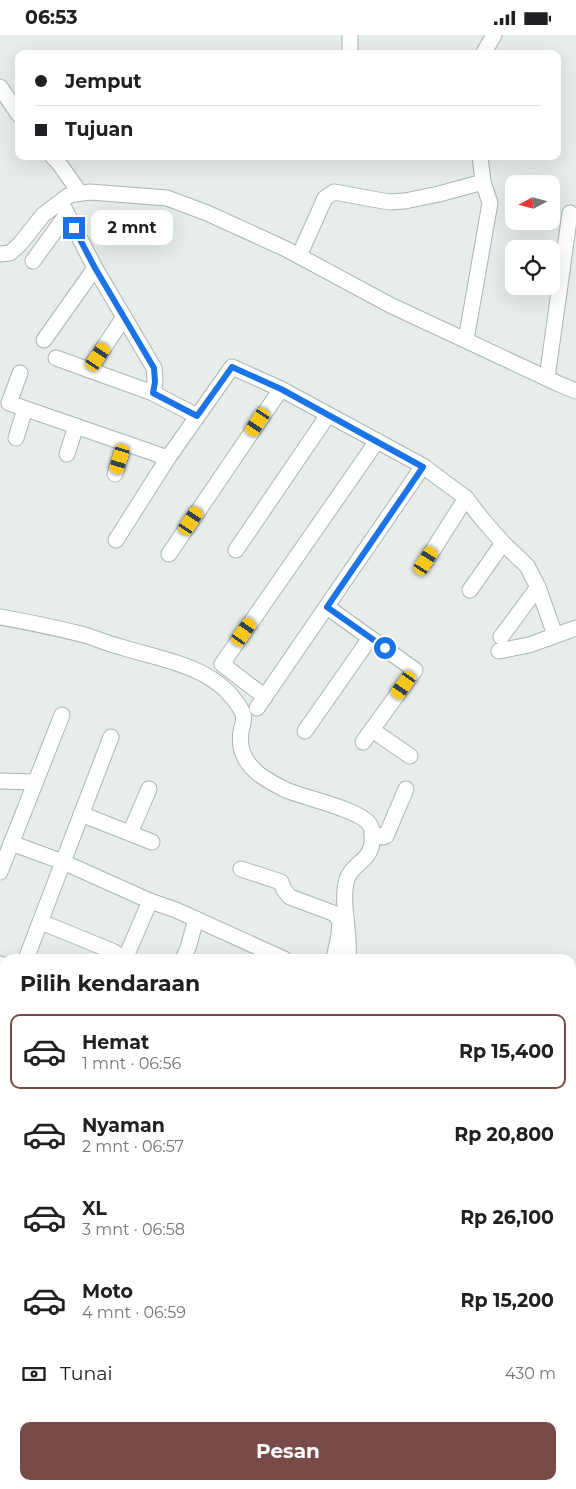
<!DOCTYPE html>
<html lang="id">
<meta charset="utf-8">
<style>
:root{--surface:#fff;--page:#f2f2f2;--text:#202124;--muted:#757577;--line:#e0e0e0;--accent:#784b46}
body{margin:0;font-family:Montserrat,sans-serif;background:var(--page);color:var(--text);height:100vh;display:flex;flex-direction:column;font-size:19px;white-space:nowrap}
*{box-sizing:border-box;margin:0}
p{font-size:16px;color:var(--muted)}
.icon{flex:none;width:28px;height:28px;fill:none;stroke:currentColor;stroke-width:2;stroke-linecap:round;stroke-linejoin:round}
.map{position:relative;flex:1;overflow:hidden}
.sheet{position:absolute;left:0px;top:919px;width:576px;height:536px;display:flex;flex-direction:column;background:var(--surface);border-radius:15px 15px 0 0;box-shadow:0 5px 20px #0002}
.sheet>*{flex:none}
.guide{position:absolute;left:15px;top:15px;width:546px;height:110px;border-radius:10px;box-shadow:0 5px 20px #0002;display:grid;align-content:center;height:110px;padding:0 20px;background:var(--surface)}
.needle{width:32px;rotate:263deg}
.fabs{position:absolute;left:505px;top:140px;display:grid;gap:10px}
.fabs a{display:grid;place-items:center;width:55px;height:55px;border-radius:10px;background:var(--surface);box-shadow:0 5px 20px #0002;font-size:25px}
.end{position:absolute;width:22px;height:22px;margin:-11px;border:6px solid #1a73e8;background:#fff;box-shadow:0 0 0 2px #fff}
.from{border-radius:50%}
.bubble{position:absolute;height:35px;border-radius:10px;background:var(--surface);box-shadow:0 5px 20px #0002;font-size:16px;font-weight:700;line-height:35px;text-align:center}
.car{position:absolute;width:15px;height:30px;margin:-15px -8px;border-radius:6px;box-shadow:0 0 4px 1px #0007;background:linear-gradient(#f5c518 24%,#345 0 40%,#f5c518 0 76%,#345 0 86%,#f5c518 0)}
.guide b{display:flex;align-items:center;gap:18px;height:48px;font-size:19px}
.guide b+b{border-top:1px solid var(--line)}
.guide i{width:12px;height:12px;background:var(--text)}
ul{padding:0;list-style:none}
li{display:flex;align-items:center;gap:15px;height:75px;margin:0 10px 8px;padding:0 10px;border:2px solid transparent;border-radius:10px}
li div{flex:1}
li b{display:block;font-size:19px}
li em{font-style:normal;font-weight:700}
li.current{border-color:var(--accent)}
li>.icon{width:45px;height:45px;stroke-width:1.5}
h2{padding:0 20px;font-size:22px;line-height:60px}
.pay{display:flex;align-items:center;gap:12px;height:55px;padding:0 20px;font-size:19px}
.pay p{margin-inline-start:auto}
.cta{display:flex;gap:10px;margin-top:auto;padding:10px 20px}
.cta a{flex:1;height:58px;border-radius:10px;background:var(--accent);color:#fff;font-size:20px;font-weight:700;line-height:58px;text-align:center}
.status{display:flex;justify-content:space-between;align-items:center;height:35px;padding:0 25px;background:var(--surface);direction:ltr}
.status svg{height:14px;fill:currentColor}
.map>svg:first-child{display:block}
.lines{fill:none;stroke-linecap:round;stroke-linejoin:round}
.minor-casing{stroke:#aab6b0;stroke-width:17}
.minor{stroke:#fff;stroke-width:15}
.route{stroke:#1a73e8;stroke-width:6}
</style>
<div class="status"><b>06:53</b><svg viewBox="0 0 49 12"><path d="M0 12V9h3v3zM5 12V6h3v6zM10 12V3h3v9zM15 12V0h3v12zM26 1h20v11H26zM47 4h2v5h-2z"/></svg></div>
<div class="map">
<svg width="576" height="1454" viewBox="0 0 576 1454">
<rect width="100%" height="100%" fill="#e7eeea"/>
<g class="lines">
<g class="minor-casing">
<g id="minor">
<path d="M350 19V0"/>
<path d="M483 19 494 0"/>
<path d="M0 52 19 80"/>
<path d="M52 121 58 127 80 158"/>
<path d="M64 173 95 233 154 333 155 347 153 358 197 381"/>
<path d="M0 219 10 218 20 209 43 180 68 161 74 159 90 157 167 163 207 178 286 214 390 270 559 349 576 356"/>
<path d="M299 221 325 163 334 157 389 167 405 166 439 159 483 147"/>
<path d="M33 226 67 179"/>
<path d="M44 305 95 233"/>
<path d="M466 305 490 168 483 147 480 121"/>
<path d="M56 323 153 358"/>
<path d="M89 335 124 282"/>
<path d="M20 338 9 368 168 423"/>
<path d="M547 343 570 178"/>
<path d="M16 403 25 374"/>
<path d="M67 419 76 391"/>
<path d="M115 439 125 408"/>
<path d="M116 505 168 423 232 332 281 354 377 406 423 431 466 463 482 484 503 508 527 531 538 552 555 600"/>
<path d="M236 515 328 380"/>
<path d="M169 519 281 354"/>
<path d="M426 526 466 463"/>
<path d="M470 555 503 508"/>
<path d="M327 572 415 635 363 707"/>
<path d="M0 582C28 587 57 593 85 600 97 604 109 609 121 612 159 624 207 630 233 663 237 668 241 673 243 679 245 685 242 691 241 697 238 715 246 729 260 740 267 745 278 751 286 755 304 763 365 775 371 792 373 797 372 803 372 808 370 826 352 829 347 844 340 867 351 899 348 924"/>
<path d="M501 602 538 552"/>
<path d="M499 616 529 610 576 593"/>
<path d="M265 662 222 629 377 406"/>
<path d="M257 673 423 431"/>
<path d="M372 695 410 721"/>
<path d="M305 696 370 603"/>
<path d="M0 746 35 747"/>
<path d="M81 779 152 807"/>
<path d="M130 798 149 754"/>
<path d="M372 798 383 802 386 801 406 754"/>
<path d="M11 808 63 827 111 702"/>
<path d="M241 834 281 847 284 855 290 862 333 878 340 884 339 900 334 924"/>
<path d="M0 837 62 680"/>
<path d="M41 887 112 916 125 924"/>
<path d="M26 924 63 827 150 866 176 875 284 924"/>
<path d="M125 924 150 866"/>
<path d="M183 924 188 913 196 884"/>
<path d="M0 929 5 931"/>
<path d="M0 984 5 973"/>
<path d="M0 1126 5 1128"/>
<path d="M0 1253 5 1256"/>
<path d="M0 1285 5 1288"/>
<path d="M571 1448 576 1451"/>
<path d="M201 1450 207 1454"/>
<path d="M232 1454 233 1450"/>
<path d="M281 1454 294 1450"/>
<path d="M492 1454 493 1450"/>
</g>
</g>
<use href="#minor" class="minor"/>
</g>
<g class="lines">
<path class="route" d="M74 193 95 233 154 333 155 347 153 358 197 381 232 332 281 354 423 432 327 572 385 613"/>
</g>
</svg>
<div class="fabs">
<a><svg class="needle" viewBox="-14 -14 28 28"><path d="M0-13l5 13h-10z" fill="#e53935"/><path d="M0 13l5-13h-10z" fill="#757577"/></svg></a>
<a><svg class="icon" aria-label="locate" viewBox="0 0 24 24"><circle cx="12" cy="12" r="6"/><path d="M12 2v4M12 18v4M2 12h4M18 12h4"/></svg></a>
</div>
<i class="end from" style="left:385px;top:613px"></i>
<i class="end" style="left:74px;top:193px"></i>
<div class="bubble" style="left:91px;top:175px;width:82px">2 mnt</div>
<i class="car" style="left:98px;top:322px;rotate:34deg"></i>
<i class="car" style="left:258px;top:387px;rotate:214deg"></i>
<i class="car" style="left:120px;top:424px;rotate:197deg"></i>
<i class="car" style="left:191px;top:486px;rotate:34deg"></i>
<i class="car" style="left:426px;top:526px;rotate:32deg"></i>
<i class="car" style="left:244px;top:597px;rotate:35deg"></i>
<i class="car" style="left:404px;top:650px;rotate:215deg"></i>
<div class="guide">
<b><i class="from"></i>Jemput</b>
<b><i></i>Tujuan</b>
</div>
<section class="sheet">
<h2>Pilih kendaraan</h2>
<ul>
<li class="current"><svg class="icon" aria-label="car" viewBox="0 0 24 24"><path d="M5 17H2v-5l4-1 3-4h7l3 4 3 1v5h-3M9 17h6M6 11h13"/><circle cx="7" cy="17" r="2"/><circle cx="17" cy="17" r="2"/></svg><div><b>Hemat</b><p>1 mnt · 06:56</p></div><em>Rp 15,400</em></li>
<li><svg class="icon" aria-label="car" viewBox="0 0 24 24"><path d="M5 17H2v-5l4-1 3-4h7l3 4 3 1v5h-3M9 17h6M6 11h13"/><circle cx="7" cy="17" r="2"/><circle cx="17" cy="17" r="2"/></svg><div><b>Nyaman</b><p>2 mnt · 06:57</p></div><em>Rp 20,800</em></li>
<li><svg class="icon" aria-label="car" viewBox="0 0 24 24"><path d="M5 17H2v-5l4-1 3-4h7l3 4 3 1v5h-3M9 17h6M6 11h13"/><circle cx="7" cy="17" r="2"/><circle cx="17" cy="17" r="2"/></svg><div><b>XL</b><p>3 mnt · 06:58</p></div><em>Rp 26,100</em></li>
<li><svg class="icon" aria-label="car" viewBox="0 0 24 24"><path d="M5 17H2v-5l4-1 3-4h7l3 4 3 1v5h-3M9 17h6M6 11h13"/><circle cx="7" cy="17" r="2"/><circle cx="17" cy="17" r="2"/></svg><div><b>Moto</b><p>4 mnt · 06:59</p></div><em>Rp 15,200</em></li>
</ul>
<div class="pay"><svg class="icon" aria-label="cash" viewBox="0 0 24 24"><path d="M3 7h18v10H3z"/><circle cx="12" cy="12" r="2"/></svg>Tunai<p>430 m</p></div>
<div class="cta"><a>Pesan</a></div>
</section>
</div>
